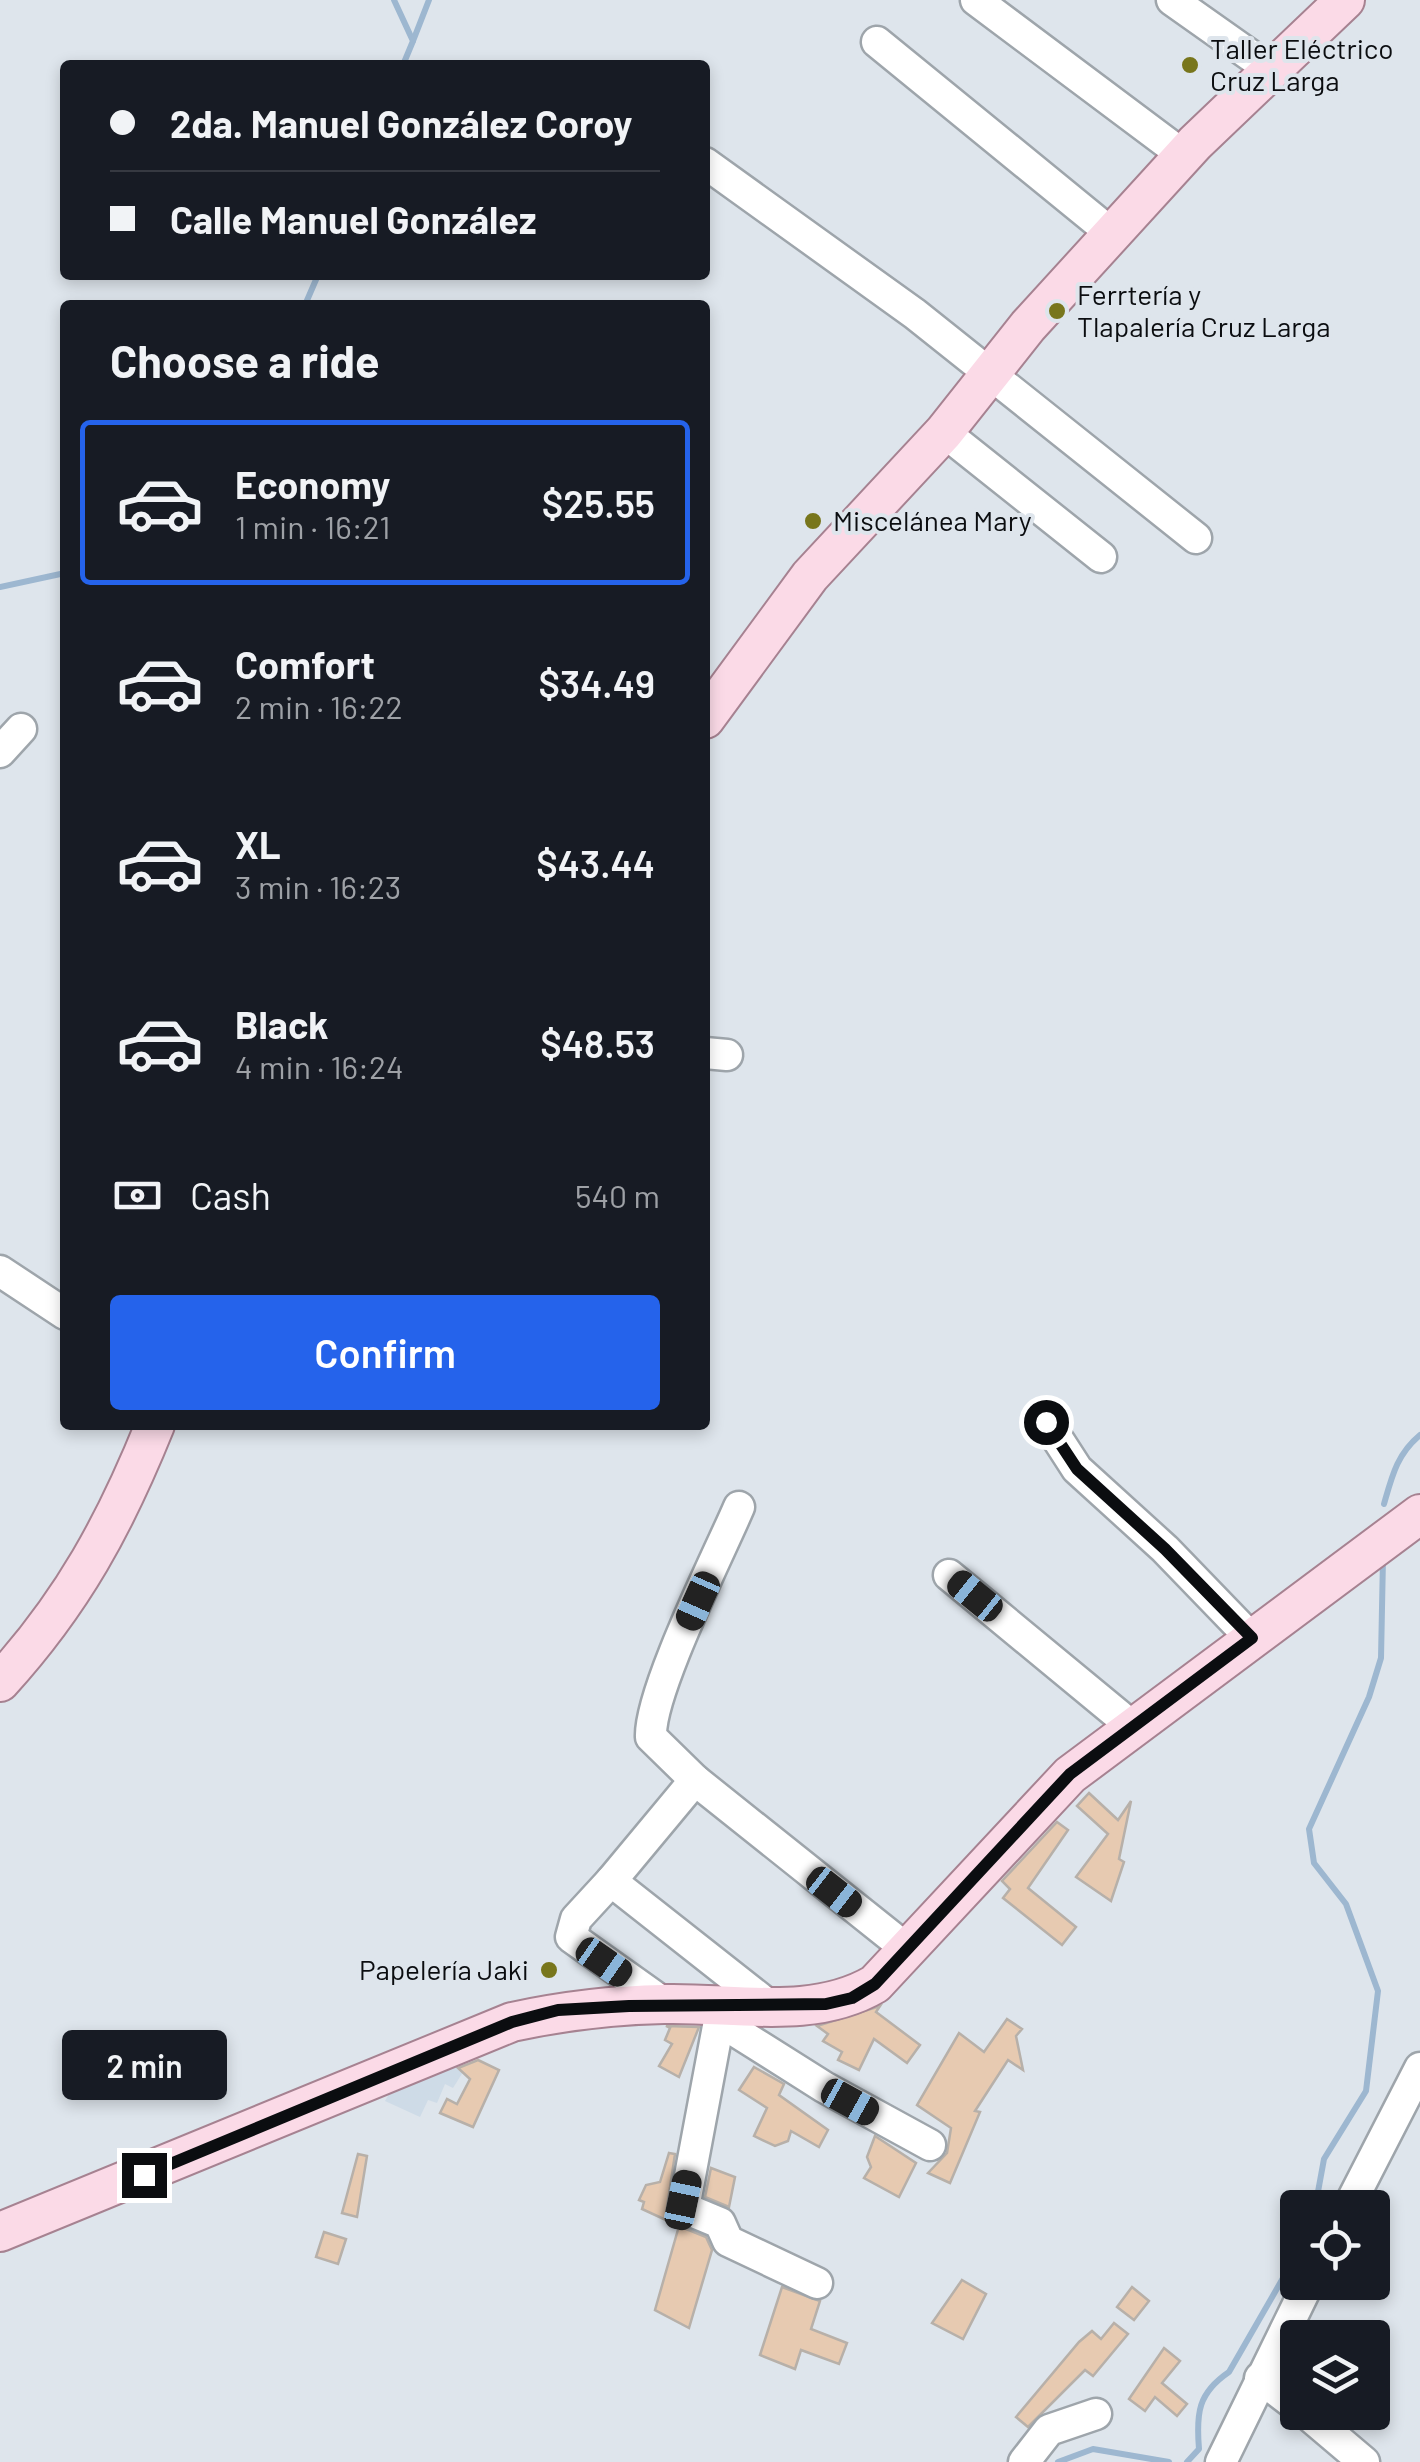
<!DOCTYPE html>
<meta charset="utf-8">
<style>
:root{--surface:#171b24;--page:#20242c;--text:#f1f3f6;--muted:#9ea1a6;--line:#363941;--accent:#2563eb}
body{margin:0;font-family:Barlow,sans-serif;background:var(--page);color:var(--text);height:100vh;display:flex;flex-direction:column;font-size:38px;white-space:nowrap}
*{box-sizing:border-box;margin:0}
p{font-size:32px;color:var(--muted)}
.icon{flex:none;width:55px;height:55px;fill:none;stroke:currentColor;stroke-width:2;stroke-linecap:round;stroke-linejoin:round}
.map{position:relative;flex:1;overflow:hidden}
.side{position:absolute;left:60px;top:300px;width:650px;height:1130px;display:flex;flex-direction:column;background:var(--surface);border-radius:10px;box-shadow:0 5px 15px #0003}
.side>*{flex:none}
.guide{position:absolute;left:60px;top:60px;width:650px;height:220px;border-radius:10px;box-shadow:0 5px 15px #0003;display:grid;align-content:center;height:220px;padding:0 50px;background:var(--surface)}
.buttons{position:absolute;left:1280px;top:2190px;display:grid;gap:20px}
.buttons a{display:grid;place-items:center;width:110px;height:110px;border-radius:10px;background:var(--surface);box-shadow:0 5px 15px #0003;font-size:50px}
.end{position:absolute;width:45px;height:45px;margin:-22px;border:12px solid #0b0d10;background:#fff;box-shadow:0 0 0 5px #fff}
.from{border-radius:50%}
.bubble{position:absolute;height:70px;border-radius:10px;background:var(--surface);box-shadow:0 5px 15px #0003;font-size:32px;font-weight:600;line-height:70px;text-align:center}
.car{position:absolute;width:30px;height:60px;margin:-30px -15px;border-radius:12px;box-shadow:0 0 8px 2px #0007;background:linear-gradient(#222 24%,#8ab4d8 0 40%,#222 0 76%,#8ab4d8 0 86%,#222 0)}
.guide b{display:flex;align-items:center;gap:35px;height:95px;font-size:38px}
.guide b+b{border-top:2px solid var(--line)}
.guide i{width:25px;height:25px;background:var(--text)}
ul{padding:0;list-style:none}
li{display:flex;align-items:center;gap:30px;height:165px;margin:0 20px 15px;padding:0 30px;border:5px solid transparent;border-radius:10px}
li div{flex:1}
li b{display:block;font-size:38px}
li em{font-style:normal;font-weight:600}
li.current{border-color:var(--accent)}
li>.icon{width:90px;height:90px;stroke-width:1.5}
h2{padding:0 50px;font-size:45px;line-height:120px}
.pay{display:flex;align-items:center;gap:25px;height:110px;padding:0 50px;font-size:38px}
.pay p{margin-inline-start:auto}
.button{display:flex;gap:20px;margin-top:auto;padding:20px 50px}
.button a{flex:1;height:115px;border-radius:10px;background:var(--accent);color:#fff;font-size:40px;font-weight:600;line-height:115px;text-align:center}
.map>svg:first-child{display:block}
.built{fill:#cedbe7}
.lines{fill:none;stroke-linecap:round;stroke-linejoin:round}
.stream{stroke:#9db7d0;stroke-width:6}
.building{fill:#e7cab1;stroke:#b7b0a9;stroke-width:2.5}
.minor-casing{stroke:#9ea5ab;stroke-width:35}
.major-casing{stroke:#a68291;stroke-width:42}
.minor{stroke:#fff;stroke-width:30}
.major{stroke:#fbdae7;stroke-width:38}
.route{stroke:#0b0d10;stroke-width:12}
.poi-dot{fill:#78761c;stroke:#dee5ec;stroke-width:4}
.labels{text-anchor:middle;stroke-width:8;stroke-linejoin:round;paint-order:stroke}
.poi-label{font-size:28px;fill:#0b0d10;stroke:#dee5ec;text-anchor:start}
</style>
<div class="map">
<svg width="1420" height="2462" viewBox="0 0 1420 2462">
<rect width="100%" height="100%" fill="#dee5ec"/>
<path class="built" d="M447 2058 463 2072 453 2088 445 2084 437 2103 428 2100 420 2117 385 2101 399 2077Z"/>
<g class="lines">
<g class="stream">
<path d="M394 0 413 41 403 65"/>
<path d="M413 41 429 0"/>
<path d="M305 305 318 275"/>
<path d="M0 587 65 573"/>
<path d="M1384 1504C1392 1476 1397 1454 1420 1435"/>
<path d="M1315 2208 1324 2159 1366 2091 1378 1991 1346 1904 1314 1863 1309 1829 1369 1697 1381 1658 1383 1558"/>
<path d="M1058 2462 1093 2449 1169 2462"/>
<path d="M1187 2462 1199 2449C1196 2413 1198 2393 1229 2372L1298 2252"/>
</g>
</g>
<g class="building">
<path d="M1089 1793 1118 1820 1131 1801 1119 1859 1124 1862 1111 1901 1076 1877 1108 1834 1077 1806Z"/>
<path d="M1057 1822 1068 1830 1028 1888 1076 1927 1062 1945 1003 1898 1010 1889 1002 1881Z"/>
<path d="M880 2006 876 2012 920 2045 907 2063 874 2039 859 2070 838 2060 842 2052 823 2041 828 2034 817 2026Z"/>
<path d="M1007 2019 1022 2029 1016 2036 1023 2070 1008 2060 975 2111 980 2112 950 2183 928 2173 947 2153 951 2128 917 2105 959 2033 984 2052Z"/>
<path d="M666 2026 699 2027 679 2077 659 2066 672 2044 665 2040 670 2028Z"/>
<path d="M478 2060 499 2070 473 2127 440 2113 447 2099 457 2104 470 2079 458 2068Z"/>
<path d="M754 2067 784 2084 779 2095 828 2130 819 2147 791 2131 788 2141 775 2146 754 2136 767 2108 739 2090Z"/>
<path d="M875 2136 916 2163 899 2197 864 2178 871 2167 867 2157Z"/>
<path d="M669 2153 675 2154 666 2214 676 2225 706 2237 712 2250 689 2328 655 2310 679 2226 642 2209 644 2202 639 2200 646 2185 660 2182Z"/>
<path d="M358 2154 367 2156 357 2217 342 2213Z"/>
<path d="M711 2168 735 2177 729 2207 705 2197Z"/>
<path d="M324 2232 346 2239 338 2264 316 2257Z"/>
<path d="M962 2280 986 2294 963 2339 932 2323Z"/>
<path d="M782 2287 820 2301 811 2329 847 2343 839 2364 801 2350 795 2369 760 2355Z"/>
<path d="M1132 2287 1149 2301 1134 2320 1117 2307Z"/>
<path d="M1114 2323 1128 2334 1093 2376 1085 2370 1028 2427 1016 2417 1079 2342 1092 2331 1101 2339Z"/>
<path d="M1164 2348 1180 2361 1162 2383 1187 2404 1177 2416 1155 2397 1145 2411 1129 2399Z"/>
</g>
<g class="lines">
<g class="minor-casing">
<g id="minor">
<path d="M976 0 1183 155"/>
<path d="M1172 0 1271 70"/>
<path d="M877 42 1111 233"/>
<path d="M705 163 915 314 1196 538"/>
<path d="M944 432 1101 557"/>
<path d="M0 752 21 729"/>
<path d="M705 1053 727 1055"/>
<path d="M0 1271 65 1314"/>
<path d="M1046 1421 1077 1469 1165 1549 1251 1638"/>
<path d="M739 1507C719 1554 649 1692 651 1737L695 1780 908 1950"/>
<path d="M949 1575 1133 1727"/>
<path d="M611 1881 695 1780"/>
<path d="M665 2004 571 1937 576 1919 611 1881 771 2007"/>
<path d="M722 2005 684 2208 720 2223 728 2241 817 2283"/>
<path d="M721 2022 824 2087 930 2145"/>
<path d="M1348 2208 1420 2068"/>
<path d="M1260 2378 1298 2407"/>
<path d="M1305 2412 1364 2462"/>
<path d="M1024 2462 1049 2430 1096 2414"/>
<path d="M1221 2462 1309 2282"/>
</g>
</g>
<g class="major-casing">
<g id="major">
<path d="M705 719 810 576 944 432 1028 326 1195 143 1345 0"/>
<path d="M0 1682C73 1602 115 1524 155 1425"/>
<path d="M0 2232 512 2022C563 2011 612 2005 664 2004 734 2002 812 2021 875 1984L1070 1775 1420 1514"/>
</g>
</g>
<use href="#minor" class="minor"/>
<use href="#major" class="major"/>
</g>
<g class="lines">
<path class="route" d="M144 2175 512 2022 558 2010 629 2006 826 2004 852 1998 875 1984 1070 1774 1252 1638 1165 1549 1077 1469 1046 1422"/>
</g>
<g class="poi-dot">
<circle cx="1190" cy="65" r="10"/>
<circle cx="1057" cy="311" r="10"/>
<circle cx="813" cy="521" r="10"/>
<circle cx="549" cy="1970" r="10"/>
</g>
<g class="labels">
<g class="poi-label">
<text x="1210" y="59">Taller Eléctrico<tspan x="1210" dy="32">Cruz Larga</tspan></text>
<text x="1077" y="305">Ferrtería y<tspan x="1077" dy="32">Tlapalería Cruz Larga</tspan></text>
<text x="833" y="531">Miscelánea Mary</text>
<text x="529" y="1980" text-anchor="end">Papelería Jaki</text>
</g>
</g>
</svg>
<div class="buttons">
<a><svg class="icon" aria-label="locate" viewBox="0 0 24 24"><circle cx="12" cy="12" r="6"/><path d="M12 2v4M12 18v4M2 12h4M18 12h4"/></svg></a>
<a><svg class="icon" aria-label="layers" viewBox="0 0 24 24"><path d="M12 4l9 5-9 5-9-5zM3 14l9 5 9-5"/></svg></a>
</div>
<i class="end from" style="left:1046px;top:1422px"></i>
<i class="end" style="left:144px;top:2175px"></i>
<div class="bubble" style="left:62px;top:2030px;width:165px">2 min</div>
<i class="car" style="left:975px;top:1596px;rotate:309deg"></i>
<i class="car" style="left:698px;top:1601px;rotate:204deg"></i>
<i class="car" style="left:834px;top:1892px;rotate:128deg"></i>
<i class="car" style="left:604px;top:1962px;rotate:125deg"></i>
<i class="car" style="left:850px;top:2102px;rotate:119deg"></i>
<i class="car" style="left:683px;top:2200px;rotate:12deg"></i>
<div class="guide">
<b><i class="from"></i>2da. Manuel González Coroy</b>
<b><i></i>Calle Manuel González</b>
</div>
<section class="side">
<h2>Choose a ride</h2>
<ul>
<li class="current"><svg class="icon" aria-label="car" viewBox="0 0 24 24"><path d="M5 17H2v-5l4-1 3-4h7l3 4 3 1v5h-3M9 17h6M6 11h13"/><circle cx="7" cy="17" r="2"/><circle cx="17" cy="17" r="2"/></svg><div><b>Economy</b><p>1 min · 16:21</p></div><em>$25.55</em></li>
<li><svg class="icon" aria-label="car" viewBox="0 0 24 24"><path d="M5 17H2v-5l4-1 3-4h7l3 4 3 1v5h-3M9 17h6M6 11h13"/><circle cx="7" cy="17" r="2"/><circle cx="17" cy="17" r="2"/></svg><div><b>Comfort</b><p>2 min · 16:22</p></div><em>$34.49</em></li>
<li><svg class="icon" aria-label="car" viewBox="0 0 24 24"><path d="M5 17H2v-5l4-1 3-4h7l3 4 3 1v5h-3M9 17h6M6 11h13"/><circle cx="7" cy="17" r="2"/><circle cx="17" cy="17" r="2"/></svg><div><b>XL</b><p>3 min · 16:23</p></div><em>$43.44</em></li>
<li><svg class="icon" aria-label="car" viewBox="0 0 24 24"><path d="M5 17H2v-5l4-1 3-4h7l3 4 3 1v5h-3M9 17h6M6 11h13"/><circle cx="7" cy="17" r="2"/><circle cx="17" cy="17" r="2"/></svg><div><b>Black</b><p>4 min · 16:24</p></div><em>$48.53</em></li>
</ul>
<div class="pay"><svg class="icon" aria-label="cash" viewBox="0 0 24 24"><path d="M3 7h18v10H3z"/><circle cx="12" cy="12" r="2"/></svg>Cash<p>540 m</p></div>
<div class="button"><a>Confirm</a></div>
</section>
</div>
